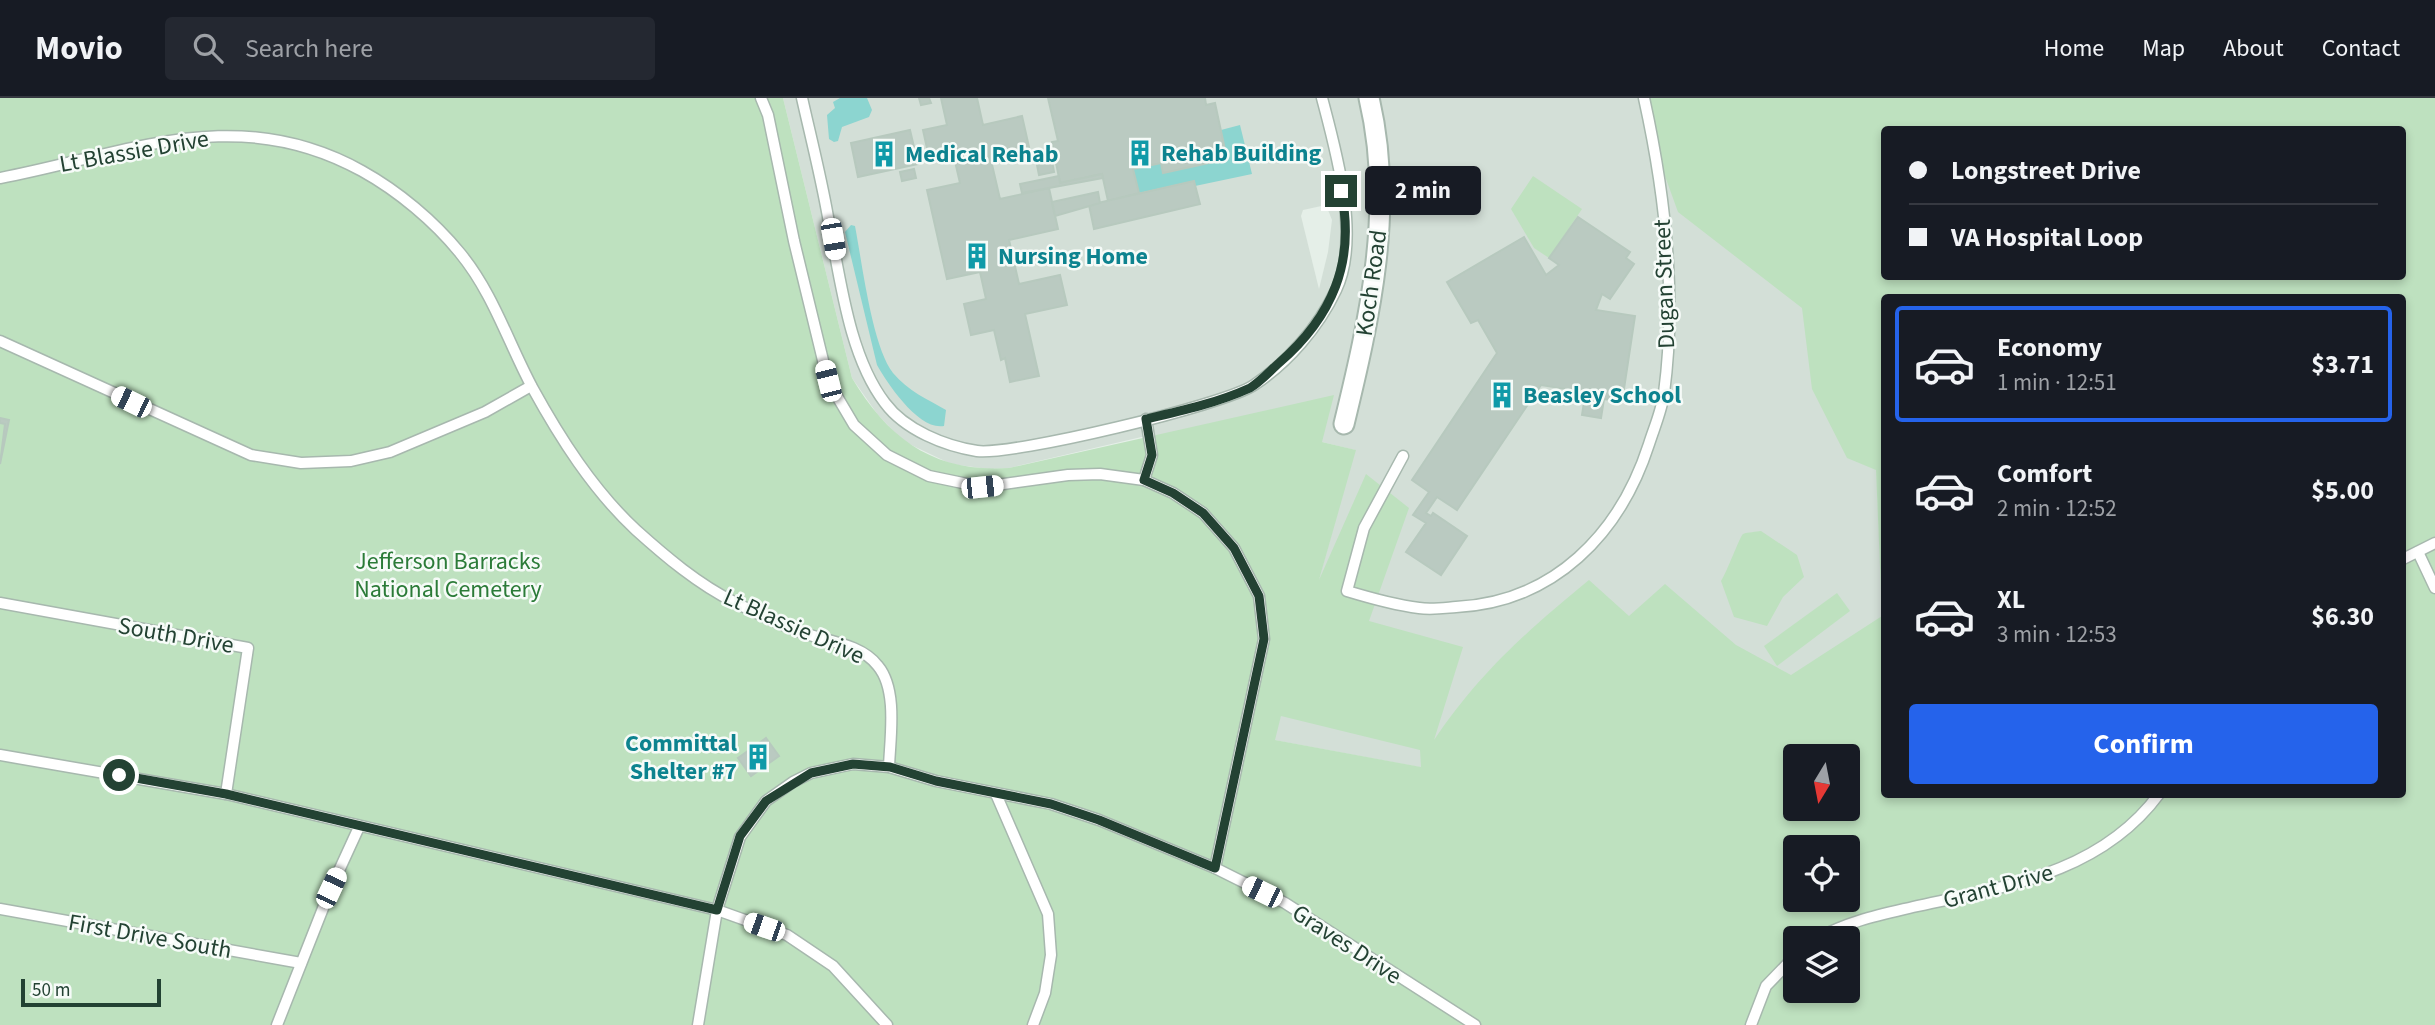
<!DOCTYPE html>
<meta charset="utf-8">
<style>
:root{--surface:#171b24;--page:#242831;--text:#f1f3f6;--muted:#9ea1a6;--line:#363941;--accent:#2563eb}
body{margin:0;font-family:"Source Sans 3",sans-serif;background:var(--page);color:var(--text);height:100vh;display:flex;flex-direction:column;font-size:26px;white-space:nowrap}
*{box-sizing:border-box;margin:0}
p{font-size:23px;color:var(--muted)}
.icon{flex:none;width:38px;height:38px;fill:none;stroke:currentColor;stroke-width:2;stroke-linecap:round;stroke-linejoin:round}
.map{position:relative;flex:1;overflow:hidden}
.panel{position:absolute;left:1881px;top:196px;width:525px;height:504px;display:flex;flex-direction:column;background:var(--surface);border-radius:7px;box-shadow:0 4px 10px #0003}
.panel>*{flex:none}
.hud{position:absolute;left:1881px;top:28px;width:525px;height:154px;border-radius:7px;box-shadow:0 4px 10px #0003;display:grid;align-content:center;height:154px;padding:0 28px;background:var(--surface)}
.needle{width:46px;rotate:190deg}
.fabs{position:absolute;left:1783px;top:646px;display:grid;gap:14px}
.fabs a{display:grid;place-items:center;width:77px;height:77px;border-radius:7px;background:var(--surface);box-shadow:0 4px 10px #0003;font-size:35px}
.scale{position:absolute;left:21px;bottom:18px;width:140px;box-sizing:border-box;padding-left:7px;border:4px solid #234233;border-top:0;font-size:19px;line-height:24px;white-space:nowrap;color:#234233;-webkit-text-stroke:5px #f6fbf8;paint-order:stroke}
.end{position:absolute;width:32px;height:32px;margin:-16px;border:9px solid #234233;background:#fff;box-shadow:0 0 0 4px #fff}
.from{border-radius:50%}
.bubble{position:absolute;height:49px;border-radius:7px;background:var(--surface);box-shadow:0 4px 10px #0003;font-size:23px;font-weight:700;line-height:49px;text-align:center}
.car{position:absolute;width:21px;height:42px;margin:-21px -10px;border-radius:9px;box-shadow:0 0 5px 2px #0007;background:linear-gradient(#fff 24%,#345 0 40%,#fff 0 76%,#345 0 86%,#fff 0)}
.hud b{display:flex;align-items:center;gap:24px;height:66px;font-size:26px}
.hud b+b{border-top:2px solid var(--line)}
.hud i{width:18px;height:18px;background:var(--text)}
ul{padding:12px 0 0;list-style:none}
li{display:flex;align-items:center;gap:21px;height:116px;margin:0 14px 10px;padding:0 14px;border:4px solid transparent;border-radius:7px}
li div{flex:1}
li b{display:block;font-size:26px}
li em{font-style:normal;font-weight:700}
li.selected{border-color:var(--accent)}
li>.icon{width:63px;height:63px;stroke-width:1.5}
.primary-button{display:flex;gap:14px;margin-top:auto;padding:14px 28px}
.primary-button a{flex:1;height:80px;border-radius:7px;background:var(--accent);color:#fff;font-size:28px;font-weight:700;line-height:80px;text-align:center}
header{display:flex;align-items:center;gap:42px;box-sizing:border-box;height:98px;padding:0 35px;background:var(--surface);border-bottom:2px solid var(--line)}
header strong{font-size:33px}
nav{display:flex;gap:38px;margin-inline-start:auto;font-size:24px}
.search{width:490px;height:63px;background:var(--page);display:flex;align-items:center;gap:18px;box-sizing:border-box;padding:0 24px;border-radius:7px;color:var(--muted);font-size:26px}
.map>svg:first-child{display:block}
.built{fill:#d3dfd7;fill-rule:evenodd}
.green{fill:#bee1bf;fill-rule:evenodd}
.water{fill:#8cd5d0}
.pier{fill:#e5efe8}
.building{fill:#bacac1;stroke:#b7c9be;stroke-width:2}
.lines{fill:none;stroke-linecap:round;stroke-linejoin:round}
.lane-casing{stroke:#a7b8ae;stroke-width:13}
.street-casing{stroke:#a7b8ae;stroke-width:23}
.lane{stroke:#fff;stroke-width:10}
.street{stroke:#fff;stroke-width:19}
.route{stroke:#234233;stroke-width:9}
.labels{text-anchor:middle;stroke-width:5;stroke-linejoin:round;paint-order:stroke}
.street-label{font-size:24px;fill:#234233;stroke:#f6fbf8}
.culture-label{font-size:24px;font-weight:bold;fill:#0d838f;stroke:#f6fbf8;text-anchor:start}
.park-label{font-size:24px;fill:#2b7b38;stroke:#f6fbf8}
</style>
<header>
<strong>Movio</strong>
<div class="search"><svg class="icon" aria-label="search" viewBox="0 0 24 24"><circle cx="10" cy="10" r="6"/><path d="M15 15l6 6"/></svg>Search here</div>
<nav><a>Home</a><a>Map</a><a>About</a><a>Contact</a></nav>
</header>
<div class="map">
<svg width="2435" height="927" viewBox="0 0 2435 927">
<rect width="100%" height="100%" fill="#e5efe8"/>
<path class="built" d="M783 0H1862L1885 592V696L1891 757 1274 642 1355 352 1322 344 1150 337 1009 370 989 371 951 366 903 343 878 317 852 280ZM1796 658H1848V710H1796Z"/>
<g class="green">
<path d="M0 0H783L852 280C889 342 935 375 1009 370L1334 297 1322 344 1356 352 1319 482 1366 376 1409 410 1369 523 1463 549 1434 642C1481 573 1526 534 1589 482L1629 518 1665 486 1736 547 1791 577 1882 518 1876 372 1847 360 1812 291 1802 210 1678 114 1657 56 1645 0H2435V927H0ZM1885 32H2403V178H1885ZM1885 200H2403V696H1885ZM1281 618 1420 652 1421 669 1275 642ZM1796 658H1848V710H1796ZM1796 749H1848V802H1796ZM1796 840H1848V892H1796Z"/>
<path d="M1533 78 1582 111 1549 160 1534 150 1511 111Z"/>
<path d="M1761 433 1797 457 1804 479 1783 499 1767 528 1734 519 1721 483C1727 474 1740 438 1743 436 1748 434 1756 434 1761 433Z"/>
<path d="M1837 495 1850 513 1777 568 1764 548Z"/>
</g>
<g class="water">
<path d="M840 0H867L872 12 869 19 842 29 838 43 834 44 829 41 827 17 835 10 833 4Z"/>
<path d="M1240 27 1252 76 1195 88 1193 83 1139 95 1133 71 1161 65 1164 75 1227 61 1221 32Z"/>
<path d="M851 127 855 128C862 164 872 248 893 275 908 293 927 301 946 312L944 328C919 333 887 285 877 267L845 134Z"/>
</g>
<path class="pier" d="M1326 107 1332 122 1328 154 1319 191 1301 118 1303 112Z"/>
<g class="building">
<path d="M919 0H929L931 5 921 7Z"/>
<path d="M941 0H977L983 27 1022 18 1029 49 990 58 1000 101 1049 90 1058 131 1009 142 1019 186 1060 177 1067 207 1025 216 1039 278 1010 284 1005 260 1001 262 994 232 971 237 964 206 986 201 980 174 947 181 927 92 960 85 954 59 930 64 923 32 947 27Z"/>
<path d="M1048 0H1205L1206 7 1215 5 1227 61 1163 75 1161 65 1133 71 1139 95 1108 103 1102 76 1060 85 1052 44 1058 43Z"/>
<path d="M910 32 918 66 858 79 851 45Z"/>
<path d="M1052 63 1054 74 1039 77 1037 67Z"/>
<path d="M914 71 916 80 902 83 900 74Z"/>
<path d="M1102 76 1103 80 1022 95 1020 86 1059 78 1060 85Z"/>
<path d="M1194 83 1200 106 1094 131 1089 107Z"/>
<path d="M1098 94 1100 105 1055 118 1052 104Z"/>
<path d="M1578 119 1630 154 1626 160 1634 166 1610 201 1602 196 1596 212 1635 218 1622 304 1604 301 1601 320 1582 317 1585 298 1572 296 1573 292 1541 287 1457 412 1437 399 1426 415 1431 418 1433 415 1467 438 1441 477 1406 454 1426 425 1413 417 1429 394 1412 382 1497 255 1478 222 1471 225 1447 184 1524 139 1546 177 1559 167 1549 160Z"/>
<path d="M0 320 9 322 0 366 5 326 0 325Z"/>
<path d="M766 640 779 658 751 678 738 660Z"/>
</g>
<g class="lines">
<g class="lane-casing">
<g id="lane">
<path d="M761 0 768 17 794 143 828 283 854 327 887 357 929 378 982 389 1068 377 1100 376 1144 382 1173 395 1203 415 1234 450 1259 498 1264 541 1215 770"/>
<path d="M802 0C811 40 821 79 828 119 840 177 848 257 885 305 905 332 945 348 977 353 1011 358 1225 307 1254 287 1288 264 1318 230 1336 192 1361 140 1336 53 1322 0"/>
<path d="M0 80C127 56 236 3 362 73 398 93 434 123 460 155 493 195 508 244 532 289 560 340 593 392 636 432 666 459 698 486 734 504 754 514 775 524 795 532 821 543 860 544 878 568 898 592 890 640 889 669"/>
<path d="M0 243 251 357 301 365 351 363 390 354 485 314 531 288"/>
<path d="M1403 358 1364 430 1347 493C1370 500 1395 507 1419 510 1431 512 1444 510 1456 509 1554 504 1620 436 1649 346 1654 330 1662 312 1664 295 1677 198 1665 95 1644 0"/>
<path d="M1144 382 1152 357 1146 321"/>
<path d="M2418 454 2435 490"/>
<path d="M2403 461 2435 445"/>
<path d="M0 505 248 550 226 696"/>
<path d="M0 657 226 696 717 812 787 837 833 868 887 927"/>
<path d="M996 696 1048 816 1051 857 1045 895 1033 927"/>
<path d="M0 811 301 865"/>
<path d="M1818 840C1849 823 1879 817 1913 809 2003 789 2100 776 2159 696"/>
<path d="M277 927 331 790 359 729"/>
<path d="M698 927 717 812 740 739 766 703 793 684 811 675 853 666 889 669 936 683 1051 706 1099 722 1215 770 1285 805 1475 927"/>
<path d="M1751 927 1766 888 1796 857"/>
</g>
</g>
<g class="street-casing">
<path id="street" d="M1344 326C1370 219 1395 109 1369 0"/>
</g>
<use href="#lane" class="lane"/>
<use href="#street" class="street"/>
</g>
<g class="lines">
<path class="route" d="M119 677 226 696 717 812 740 738 766 703 811 675 853 666 890 669 936 683 1051 706 1099 722 1215 770 1264 541 1259 498 1234 450 1203 415 1173 395 1144 382 1152 357 1146 321C1181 313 1217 305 1250 290 1260 284 1270 273 1279 265 1332 219 1356 164 1341 93"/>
</g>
<defs>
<g id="building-bare" transform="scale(2.1)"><path d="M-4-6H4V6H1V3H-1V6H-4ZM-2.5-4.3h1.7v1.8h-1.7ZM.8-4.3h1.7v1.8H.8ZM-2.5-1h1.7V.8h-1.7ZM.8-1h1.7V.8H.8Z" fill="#0f9aa8" stroke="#f6fbf8" stroke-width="2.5" paint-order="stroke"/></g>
</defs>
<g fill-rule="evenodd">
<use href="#building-bare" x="1140" y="55"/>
<use href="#building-bare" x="884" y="56"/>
<use href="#building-bare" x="977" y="158"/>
<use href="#building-bare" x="1502" y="297"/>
<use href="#building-bare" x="758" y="659"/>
</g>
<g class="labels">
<g class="street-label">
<text transform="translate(134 53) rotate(-10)" y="8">Lt Blassie Drive</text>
<text transform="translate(1371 185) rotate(-82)" y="8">Koch Road</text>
<text transform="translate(1664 186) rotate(-92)" y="8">Dugan Street</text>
<text transform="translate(794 528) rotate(24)" y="8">Lt Blassie Drive</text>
<text transform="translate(176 537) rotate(10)" y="8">South Drive</text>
<text transform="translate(1998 788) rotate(-15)" y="8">Grant Drive</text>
<text transform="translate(150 838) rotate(10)" y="8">First Drive South</text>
<text transform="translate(1347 846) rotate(33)" y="8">Graves Drive</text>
</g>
<g class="culture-label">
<text x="1161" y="63">Rehab Building</text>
<text x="905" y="64">Medical Rehab</text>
<text x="998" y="166">Nursing Home</text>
<text x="1523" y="305">Beasley School</text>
<text x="737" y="653" text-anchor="end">Committal<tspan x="737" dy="28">Shelter #7</tspan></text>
</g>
<g class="park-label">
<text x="448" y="471">Jefferson Barracks<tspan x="448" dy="28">National Cemetery</tspan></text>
</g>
</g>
</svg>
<div class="fabs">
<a><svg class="needle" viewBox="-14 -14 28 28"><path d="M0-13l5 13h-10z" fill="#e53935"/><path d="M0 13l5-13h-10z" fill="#9ea1a6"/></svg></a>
<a><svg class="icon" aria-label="locate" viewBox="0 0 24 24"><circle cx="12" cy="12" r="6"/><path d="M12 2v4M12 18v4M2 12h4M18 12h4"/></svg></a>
<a><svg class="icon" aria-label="layers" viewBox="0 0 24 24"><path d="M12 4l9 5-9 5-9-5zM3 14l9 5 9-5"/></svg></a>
</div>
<div class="scale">50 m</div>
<i class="end from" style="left:119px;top:677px"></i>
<i class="end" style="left:1341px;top:93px"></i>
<div class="bubble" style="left:1365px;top:68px;width:116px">2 min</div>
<i class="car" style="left:833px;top:141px;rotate:170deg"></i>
<i class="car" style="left:828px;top:283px;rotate:346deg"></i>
<i class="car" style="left:131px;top:304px;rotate:296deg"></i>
<i class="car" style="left:982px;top:389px;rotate:84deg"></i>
<i class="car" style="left:331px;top:790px;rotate:25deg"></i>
<i class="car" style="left:1262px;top:794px;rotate:296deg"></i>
<i class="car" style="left:764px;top:829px;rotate:289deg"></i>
<div class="hud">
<b><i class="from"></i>Longstreet Drive</b>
<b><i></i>VA Hospital Loop</b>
</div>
<section class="panel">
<ul>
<li class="selected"><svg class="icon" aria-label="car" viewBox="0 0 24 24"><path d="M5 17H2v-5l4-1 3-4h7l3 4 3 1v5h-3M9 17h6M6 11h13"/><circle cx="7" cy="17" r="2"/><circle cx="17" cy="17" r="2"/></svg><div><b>Economy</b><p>1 min · 12:51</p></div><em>$3.71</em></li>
<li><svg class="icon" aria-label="car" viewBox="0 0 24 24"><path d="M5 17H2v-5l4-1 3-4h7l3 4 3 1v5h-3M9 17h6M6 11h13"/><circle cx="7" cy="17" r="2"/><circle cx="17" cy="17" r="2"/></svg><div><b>Comfort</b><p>2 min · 12:52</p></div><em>$5.00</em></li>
<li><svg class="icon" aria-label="car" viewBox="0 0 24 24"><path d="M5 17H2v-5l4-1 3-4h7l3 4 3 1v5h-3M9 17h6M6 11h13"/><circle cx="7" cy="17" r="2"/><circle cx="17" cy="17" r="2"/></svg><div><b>XL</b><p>3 min · 12:53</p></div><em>$6.30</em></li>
</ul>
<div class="primary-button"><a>Confirm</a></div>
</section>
</div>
